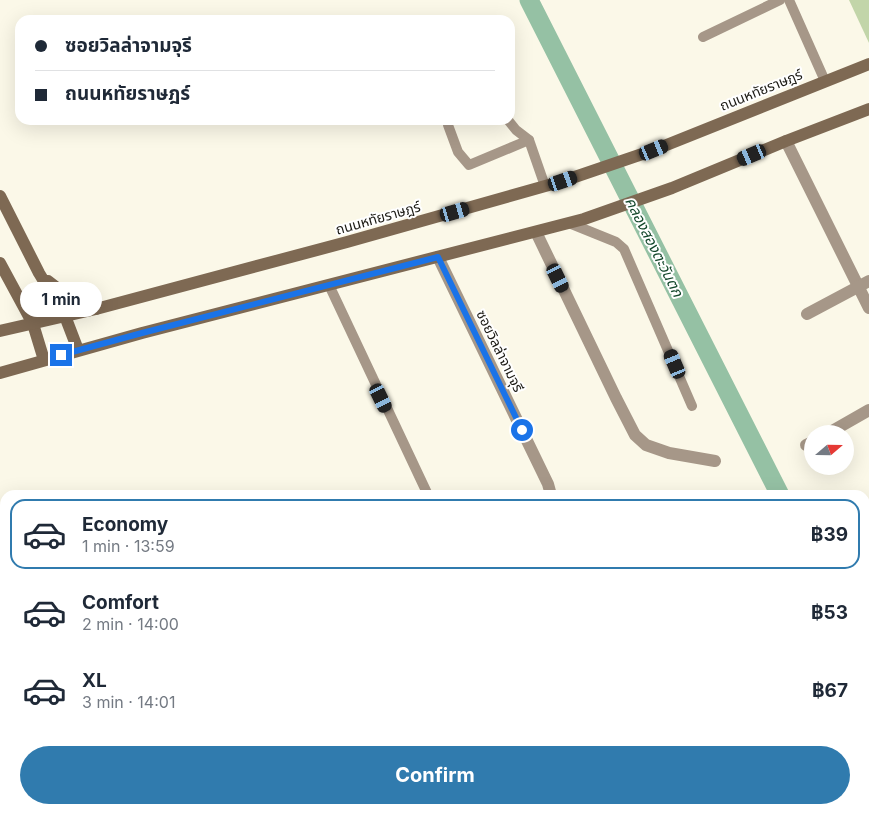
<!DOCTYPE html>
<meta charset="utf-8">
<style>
:root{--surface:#fff;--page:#f6f6f7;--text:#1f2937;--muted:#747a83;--line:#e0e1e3;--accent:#307bae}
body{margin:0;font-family:Inter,"Noto Sans Thai",sans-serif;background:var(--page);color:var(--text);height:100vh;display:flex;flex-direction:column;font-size:19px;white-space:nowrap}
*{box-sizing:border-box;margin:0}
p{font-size:16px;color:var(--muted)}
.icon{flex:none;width:28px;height:28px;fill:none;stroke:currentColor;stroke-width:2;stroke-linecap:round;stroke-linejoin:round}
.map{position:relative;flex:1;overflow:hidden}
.sheet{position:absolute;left:0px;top:490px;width:870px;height:324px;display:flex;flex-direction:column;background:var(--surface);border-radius:15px 15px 0 0;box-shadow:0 5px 20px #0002}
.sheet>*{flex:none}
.top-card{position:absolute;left:15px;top:15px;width:500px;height:110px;border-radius:15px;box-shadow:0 5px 20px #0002;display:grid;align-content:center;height:110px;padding:0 20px;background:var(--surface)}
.needle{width:32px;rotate:70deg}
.buttons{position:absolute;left:804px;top:425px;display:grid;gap:10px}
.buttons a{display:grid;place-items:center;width:50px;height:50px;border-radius:50%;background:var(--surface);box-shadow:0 5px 20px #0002;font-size:25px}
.end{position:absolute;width:22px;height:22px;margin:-11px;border:6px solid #1a73e8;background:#fff;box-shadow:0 0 0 2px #fff}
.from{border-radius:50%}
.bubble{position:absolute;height:35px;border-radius:18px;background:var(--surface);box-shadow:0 5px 20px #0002;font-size:16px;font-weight:700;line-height:35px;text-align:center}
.car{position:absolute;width:15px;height:30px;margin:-15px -8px;border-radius:6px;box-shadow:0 0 4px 1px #0007;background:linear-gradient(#222 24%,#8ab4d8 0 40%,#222 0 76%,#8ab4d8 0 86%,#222 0)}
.top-card b{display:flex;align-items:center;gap:18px;height:48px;font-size:19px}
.top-card b+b{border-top:1px solid var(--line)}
.top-card i{width:12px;height:12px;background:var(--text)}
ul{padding:9px 0 0;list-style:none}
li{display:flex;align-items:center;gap:15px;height:70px;margin:0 10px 8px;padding:0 10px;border:2px solid transparent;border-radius:15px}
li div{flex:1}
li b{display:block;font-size:19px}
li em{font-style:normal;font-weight:700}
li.current{border-color:var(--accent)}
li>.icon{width:45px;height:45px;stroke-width:1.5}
.primary-button{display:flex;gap:10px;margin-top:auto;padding:10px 20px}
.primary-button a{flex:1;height:58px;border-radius:30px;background:var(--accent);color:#fff;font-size:20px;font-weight:700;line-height:58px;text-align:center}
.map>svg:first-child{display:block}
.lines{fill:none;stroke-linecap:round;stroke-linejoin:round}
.canal{stroke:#95c1a4;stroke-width:19}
.building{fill:#c2d5a9}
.service{stroke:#a69788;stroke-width:10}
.minor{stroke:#a69788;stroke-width:12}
.secondary{stroke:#7e6953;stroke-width:12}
.route{stroke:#1a73e8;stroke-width:6}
.labels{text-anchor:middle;stroke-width:4;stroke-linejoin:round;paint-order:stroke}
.street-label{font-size:14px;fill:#1b1a14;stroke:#fff}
.water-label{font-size:15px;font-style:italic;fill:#13472b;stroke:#fff}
</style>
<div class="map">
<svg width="869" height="813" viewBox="0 0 869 813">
<rect width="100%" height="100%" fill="#fbf8e8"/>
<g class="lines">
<g class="canal">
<path d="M529 0 780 495"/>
<path d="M865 663 869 671"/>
</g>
</g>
<path class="building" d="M849 0H869V43Z"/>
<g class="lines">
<g class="service">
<path d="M789 0 825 81"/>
<path d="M703 37 780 0"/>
<path d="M449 120 448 125 458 152 469 165 529 140"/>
<path d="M508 120 516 130 529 140 545 186"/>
<path d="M569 223 616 242 624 249 692 406"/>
<path d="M329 285 428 495"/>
<path d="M0 609 5 620"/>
<path d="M0 698 5 707"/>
<path d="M0 760 5 757"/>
<path d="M96 809 98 813"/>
<path d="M29 813 34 809"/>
</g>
<g class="minor">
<path d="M786 141 869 308"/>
<path d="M536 232 616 398 635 435 646 445 669 453 715 461"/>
<path d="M438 257 548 484 551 495"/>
<path d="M807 314 869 281"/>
<path d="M827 434 869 410"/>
<path d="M806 445 812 442"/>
<path d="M510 809 512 813"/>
<path d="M668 809 670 813"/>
</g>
<g class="secondary">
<path d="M0 196 39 273 65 316 78 350"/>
<path d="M0 263 33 324 44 360"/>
<path d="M48 281C63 294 78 301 96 309"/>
<path d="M0 331 96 309 347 242 563 181 654 150 869 64"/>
<path d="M0 373 142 333 584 219 672 188 786 141 869 109"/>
</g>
</g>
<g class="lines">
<path class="route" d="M61 355 142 333 438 257 522 430"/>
</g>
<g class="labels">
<g class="street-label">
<text transform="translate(761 90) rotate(-22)" y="5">ถนนหทัยราษฎร์</text>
<text transform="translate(378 218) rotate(-16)" y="5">ถนนหทัยราษฎร์</text>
<text transform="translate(500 351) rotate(64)" y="5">ซอยวิลล่าจามจุรี</text>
</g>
<g class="water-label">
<text transform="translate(654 247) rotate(63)" y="5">คลองสองตะวันตก</text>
</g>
</g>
</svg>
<div class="buttons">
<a><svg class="needle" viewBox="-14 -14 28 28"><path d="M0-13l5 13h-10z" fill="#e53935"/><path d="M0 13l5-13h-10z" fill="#747a83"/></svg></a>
</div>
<i class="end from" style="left:522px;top:430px"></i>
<i class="end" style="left:61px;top:355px"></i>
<div class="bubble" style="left:20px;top:282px;width:82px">1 min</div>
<i class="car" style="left:654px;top:150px;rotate:68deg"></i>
<i class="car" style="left:752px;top:155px;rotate:247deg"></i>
<i class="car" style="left:563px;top:181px;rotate:71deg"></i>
<i class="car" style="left:455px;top:212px;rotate:74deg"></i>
<i class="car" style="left:558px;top:278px;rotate:154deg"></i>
<i class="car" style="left:675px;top:364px;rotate:337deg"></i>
<i class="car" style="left:381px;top:398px;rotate:154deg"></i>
<div class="top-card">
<b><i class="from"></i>ซอยวิลล่าจามจุรี</b>
<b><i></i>ถนนหทัยราษฎร์</b>
</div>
<section class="sheet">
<ul>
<li class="current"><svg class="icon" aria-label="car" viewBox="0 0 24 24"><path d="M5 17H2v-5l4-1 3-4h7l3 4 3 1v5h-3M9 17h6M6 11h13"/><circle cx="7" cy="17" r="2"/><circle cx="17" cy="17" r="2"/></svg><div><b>Economy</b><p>1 min · 13:59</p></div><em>฿39</em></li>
<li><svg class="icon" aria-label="car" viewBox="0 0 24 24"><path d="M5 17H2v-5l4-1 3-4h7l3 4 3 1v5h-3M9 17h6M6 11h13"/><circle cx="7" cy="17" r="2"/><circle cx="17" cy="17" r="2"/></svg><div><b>Comfort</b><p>2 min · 14:00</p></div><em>฿53</em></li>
<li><svg class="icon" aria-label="car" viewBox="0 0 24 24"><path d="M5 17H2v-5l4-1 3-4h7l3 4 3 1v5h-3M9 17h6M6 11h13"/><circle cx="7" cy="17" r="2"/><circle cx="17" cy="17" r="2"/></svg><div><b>XL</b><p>3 min · 14:01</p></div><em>฿67</em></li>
</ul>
<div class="primary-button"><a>Confirm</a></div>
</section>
</div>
